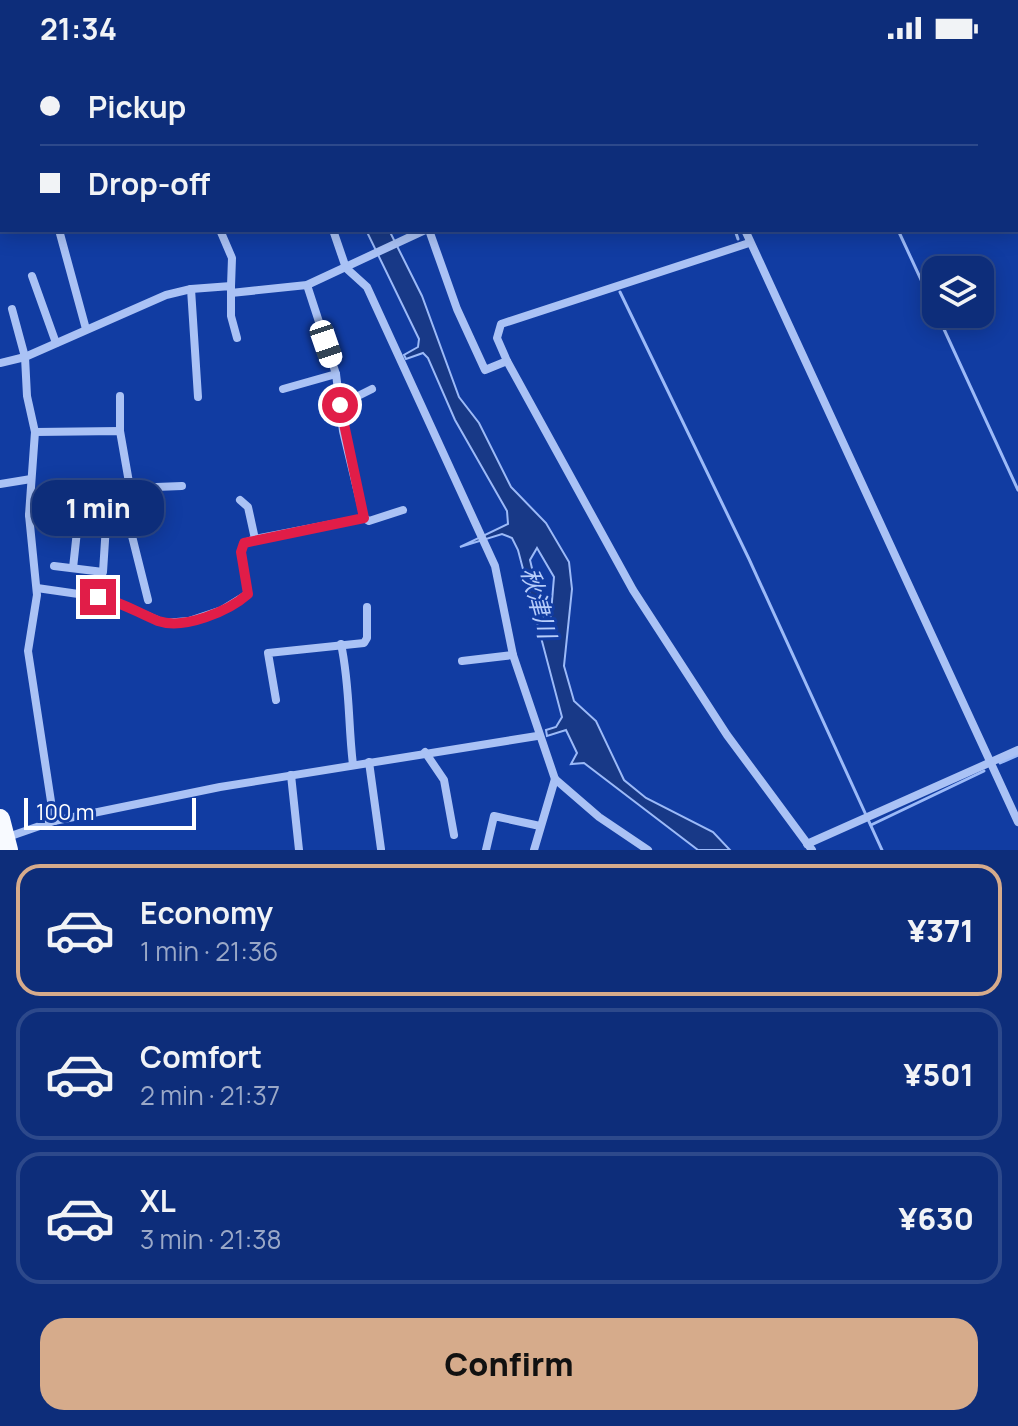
<!DOCTYPE html>
<meta charset="utf-8">
<style>
:root{--surface:#0d2d7a;--page:#16357f;--text:#f1f3f6;--muted:#9aa8c7;--line:#2d498b;--accent:#d6ab8b}
body{margin:0;font-family:Manrope,"Noto Sans JP",sans-serif;background:var(--page);color:var(--text);height:100vh;display:flex;flex-direction:column;font-size:30px;white-space:nowrap}
*{box-sizing:border-box;margin:0}
p{font-size:26px;color:var(--muted)}
.icon{flex:none;width:44px;height:44px;fill:none;stroke:currentColor;stroke-width:2;stroke-linecap:round;stroke-linejoin:round}
.map{position:relative;height:794px;overflow:hidden}
.side{display:flex;flex-direction:column;background:var(--surface);flex:1}
.side>*{flex:none}
.guide{position:absolute;left:0px;top:0px;width:1018px;height:176px;box-shadow:0 4px 20px #0003,0 0 0 2px var(--line);display:grid;align-content:center;height:176px;padding:0 40px;background:var(--surface)}
.controls{position:absolute;left:922px;top:200px;display:grid;gap:16px}
.controls a{display:grid;place-items:center;width:72px;height:72px;border-radius:16px;background:var(--surface);box-shadow:0 4px 20px #0003,0 0 0 2px var(--line);font-size:40px}
.scale{position:absolute;left:24px;bottom:20px;width:172px;box-sizing:border-box;padding-left:8px;border:4px solid #fff;border-top:0;font-size:22px;line-height:28px;white-space:nowrap;color:#fff;-webkit-text-stroke:6px #113ca2;paint-order:stroke}
.end{position:absolute;width:36px;height:36px;margin:-18px;border:10px solid #e11d48;background:#fff;box-shadow:0 0 0 4px #fff}
.from{border-radius:50%}
.bubble{position:absolute;height:56px;border-radius:24px;background:var(--surface);box-shadow:0 4px 20px #0003,0 0 0 2px var(--line);font-size:26px;font-weight:800;line-height:56px;text-align:center}
.car{position:absolute;width:24px;height:48px;margin:-24px -12px;border-radius:10px;box-shadow:0 0 6px 2px #0007;background:linear-gradient(#fff 24%,#345 0 40%,#fff 0 76%,#345 0 86%,#fff 0)}
.guide b{display:flex;align-items:center;gap:28px;height:76px;font-size:30px}
.guide b+b{border-top:2px solid var(--line)}
.guide i{width:20px;height:20px;background:var(--text)}
ul{padding:14px 0 0;list-style:none}
li{display:flex;align-items:center;gap:24px;height:132px;margin:0 16px 12px;padding:0 24px;border:4px solid var(--line);border-radius:24px}
li div{flex:1}
li b{display:block;font-size:30px}
li em{font-style:normal;font-weight:800}
li.selected{border-color:var(--accent)}
li>.icon{width:72px;height:72px;stroke-width:1.5}
.action{display:flex;gap:16px;margin-top:auto;padding:16px 40px}
.action a{flex:1;height:92px;border-radius:24px;background:var(--accent);color:#111;font-size:32px;font-weight:800;line-height:92px;text-align:center}
.status{display:flex;justify-content:space-between;align-items:center;height:56px;padding:0 40px;background:var(--surface);direction:ltr}
.status svg{height:22px;fill:currentColor}
.map>svg:first-child{display:block}
.water{fill:#183987;stroke:#9cbaf8;stroke-width:2;fill-rule:evenodd}
.lines{fill:none;stroke-linecap:round;stroke-linejoin:round}
.stream{stroke:#9cbaf8;stroke-width:3}
.canal{stroke:#183987;stroke-width:12}
.river{stroke:#183987;stroke-width:20}
.street-tunnel{stroke:#3559b0;stroke-width:8;stroke-dasharray:8 4;stroke-linecap:butt}
.street{stroke:#aac2f5;stroke-width:8}
.primary{stroke:#f8faff;stroke-width:20}
.highway{stroke:#fff;stroke-width:22}
.route{stroke:#e11d48;stroke-width:10}
.labels{text-anchor:middle;stroke-width:6;stroke-linejoin:round;paint-order:stroke}
.water-label{font-size:24px;font-style:italic;fill:#b7cdfb;stroke:#113ca2}
</style>
<div class="status"><b>21:34</b><svg viewBox="0 0 49 12"><path d="M0 12V9h3v3zM5 12V6h3v6zM10 12V3h3v9zM15 12V0h3v12zM26 1h20v11H26zM47 4h2v5h-2z"/></svg></div>
<div class="map">
<svg width="1018" height="794" viewBox="0 0 1018 794">
<rect width="100%" height="100%" fill="#113ca2"/>
<path class="water" d="M366 174H389L422 240 459 341 479 367 511 431 546 467 569 506 572 533 564 610 574 645 596 665 624 724 646 742 713 776 730 794H698L584 707 571 708 577 697 566 674 547 680 546 674 556 671 562 661 518 494 512 482 502 478 460 491 508 468 507 455 455 364 428 302 423 297 406 303 404 299 418 291 419 283ZM537 492 554 521 550 569 544 562 530 504Z"/>
<g class="lines">
<g class="stream">
<path d="M302 0 305 2"/>
<path d="M735 174 738 183"/>
<path d="M898 174 936 256"/>
<path d="M620 236 749 503 882 794"/>
<path d="M937 258 1018 434"/>
<path d="M1000 707 1018 699"/>
<path d="M871 769 984 715"/>
</g>
<path class="canal" d="M1016 19H1018"/>
<path class="river" d="M313 2V0"/>
<path class="street-tunnel" d="M767 2 768 0"/>
<g class="street">
<path d="M83 0 89 2"/>
<path d="M258 0V2"/>
<path d="M358 0 359 2"/>
<path d="M620 0 629 2"/>
<path d="M876 0 881 2"/>
<path d="M906 2 908 0"/>
<path d="M1016 56 1018 57"/>
<path d="M1016 147 1018 148"/>
<path d="M59 174 86 273"/>
<path d="M220 174 232 202 231 230"/>
<path d="M333 174 346 212"/>
<path d="M429 174 457 253 485 314 507 305 497 282 501 268 749 187"/>
<path d="M745 174 1018 766"/>
<path d="M346 212 367 231 495 510 513 599 555 723 599 761 648 794"/>
<path d="M32 220 56 287"/>
<path d="M191 233 198 341"/>
<path d="M231 237V260L237 282"/>
<path d="M12 253 25 301 27 340 35 376 29 459 37 539 28 595 54 765"/>
<path d="M507 305 633 534 727 679 812 794"/>
<path d="M0 307 25 301 166 239 191 233 231 230V237L307 229 425 174"/>
<path d="M283 333 336 318"/>
<path d="M340 349 372 333"/>
<path d="M120 375V340"/>
<path d="M35 376 120 375 130 432 182 430"/>
<path d="M0 428 31 423"/>
<path d="M240 444 248 451 255 483 364 462 343 375 336 318 307 229"/>
<path d="M29 459 130 472 148 544"/>
<path d="M364 462 369 465 403 454"/>
<path d="M54 510 103 516 106 469"/>
<path d="M73 512 78 466"/>
<path d="M37 532 106 542 164 567 189 565 222 554 248 538 241 496 244 487 255 483"/>
<path d="M341 588C350 629 348 667 353 709"/>
<path d="M462 605 513 599"/>
<path d="M276 644 268 597 364 587 367 582V551"/>
<path d="M425 696 444 724 454 779"/>
<path d="M369 706 381 793"/>
<path d="M291 719 299 794"/>
<path d="M5 782 54 765 220 731 537 680"/>
<path d="M807 788 1018 694"/>
<path d="M486 794 494 760 540 770"/>
<path d="M534 794 555 723"/>
</g>
<path class="primary" d="M0 763 8 794"/>
<g class="highway">
<path d="M723 0 728 2"/>
<path d="M789 0 794 2"/>
<path d="M1016 88 1018 89"/>
<path d="M1016 114 1018 115"/>
</g>
</g>
<g class="lines">
<path class="route" d="M98 541C120 545 138 557 158 565 184 574 229 555 248 538L241 496 244 487 364 462 340 349"/>
</g>
<g class="labels">
<g class="water-label">
<text transform="translate(538 547) rotate(75)" y="8">秋津川</text>
</g>
</g>
</svg>
<div class="controls">
<a><svg class="icon" aria-label="layers" viewBox="0 0 24 24"><path d="M12 4l9 5-9 5-9-5zM3 14l9 5 9-5"/></svg></a>
</div>
<div class="scale">100 m</div>
<i class="end from" style="left:340px;top:349px"></i>
<i class="end" style="left:98px;top:541px"></i>
<div class="bubble" style="left:32px;top:424px;width:132px">1 min</div>
<i class="car" style="left:326px;top:288px;rotate:161deg"></i>
<div class="guide">
<b><i class="from"></i>Pickup</b>
<b><i></i>Drop-off</b>
</div>
</div>
<section class="side">
<ul>
<li class="selected"><svg class="icon" aria-label="car" viewBox="0 0 24 24"><path d="M5 17H2v-5l4-1 3-4h7l3 4 3 1v5h-3M9 17h6M6 11h13"/><circle cx="7" cy="17" r="2"/><circle cx="17" cy="17" r="2"/></svg><div><b>Economy</b><p>1 min · 21:36</p></div><em>¥371</em></li>
<li><svg class="icon" aria-label="car" viewBox="0 0 24 24"><path d="M5 17H2v-5l4-1 3-4h7l3 4 3 1v5h-3M9 17h6M6 11h13"/><circle cx="7" cy="17" r="2"/><circle cx="17" cy="17" r="2"/></svg><div><b>Comfort</b><p>2 min · 21:37</p></div><em>¥501</em></li>
<li><svg class="icon" aria-label="car" viewBox="0 0 24 24"><path d="M5 17H2v-5l4-1 3-4h7l3 4 3 1v5h-3M9 17h6M6 11h13"/><circle cx="7" cy="17" r="2"/><circle cx="17" cy="17" r="2"/></svg><div><b>XL</b><p>3 min · 21:38</p></div><em>¥630</em></li>
</ul>
<div class="action"><a>Confirm</a></div>
</section>
